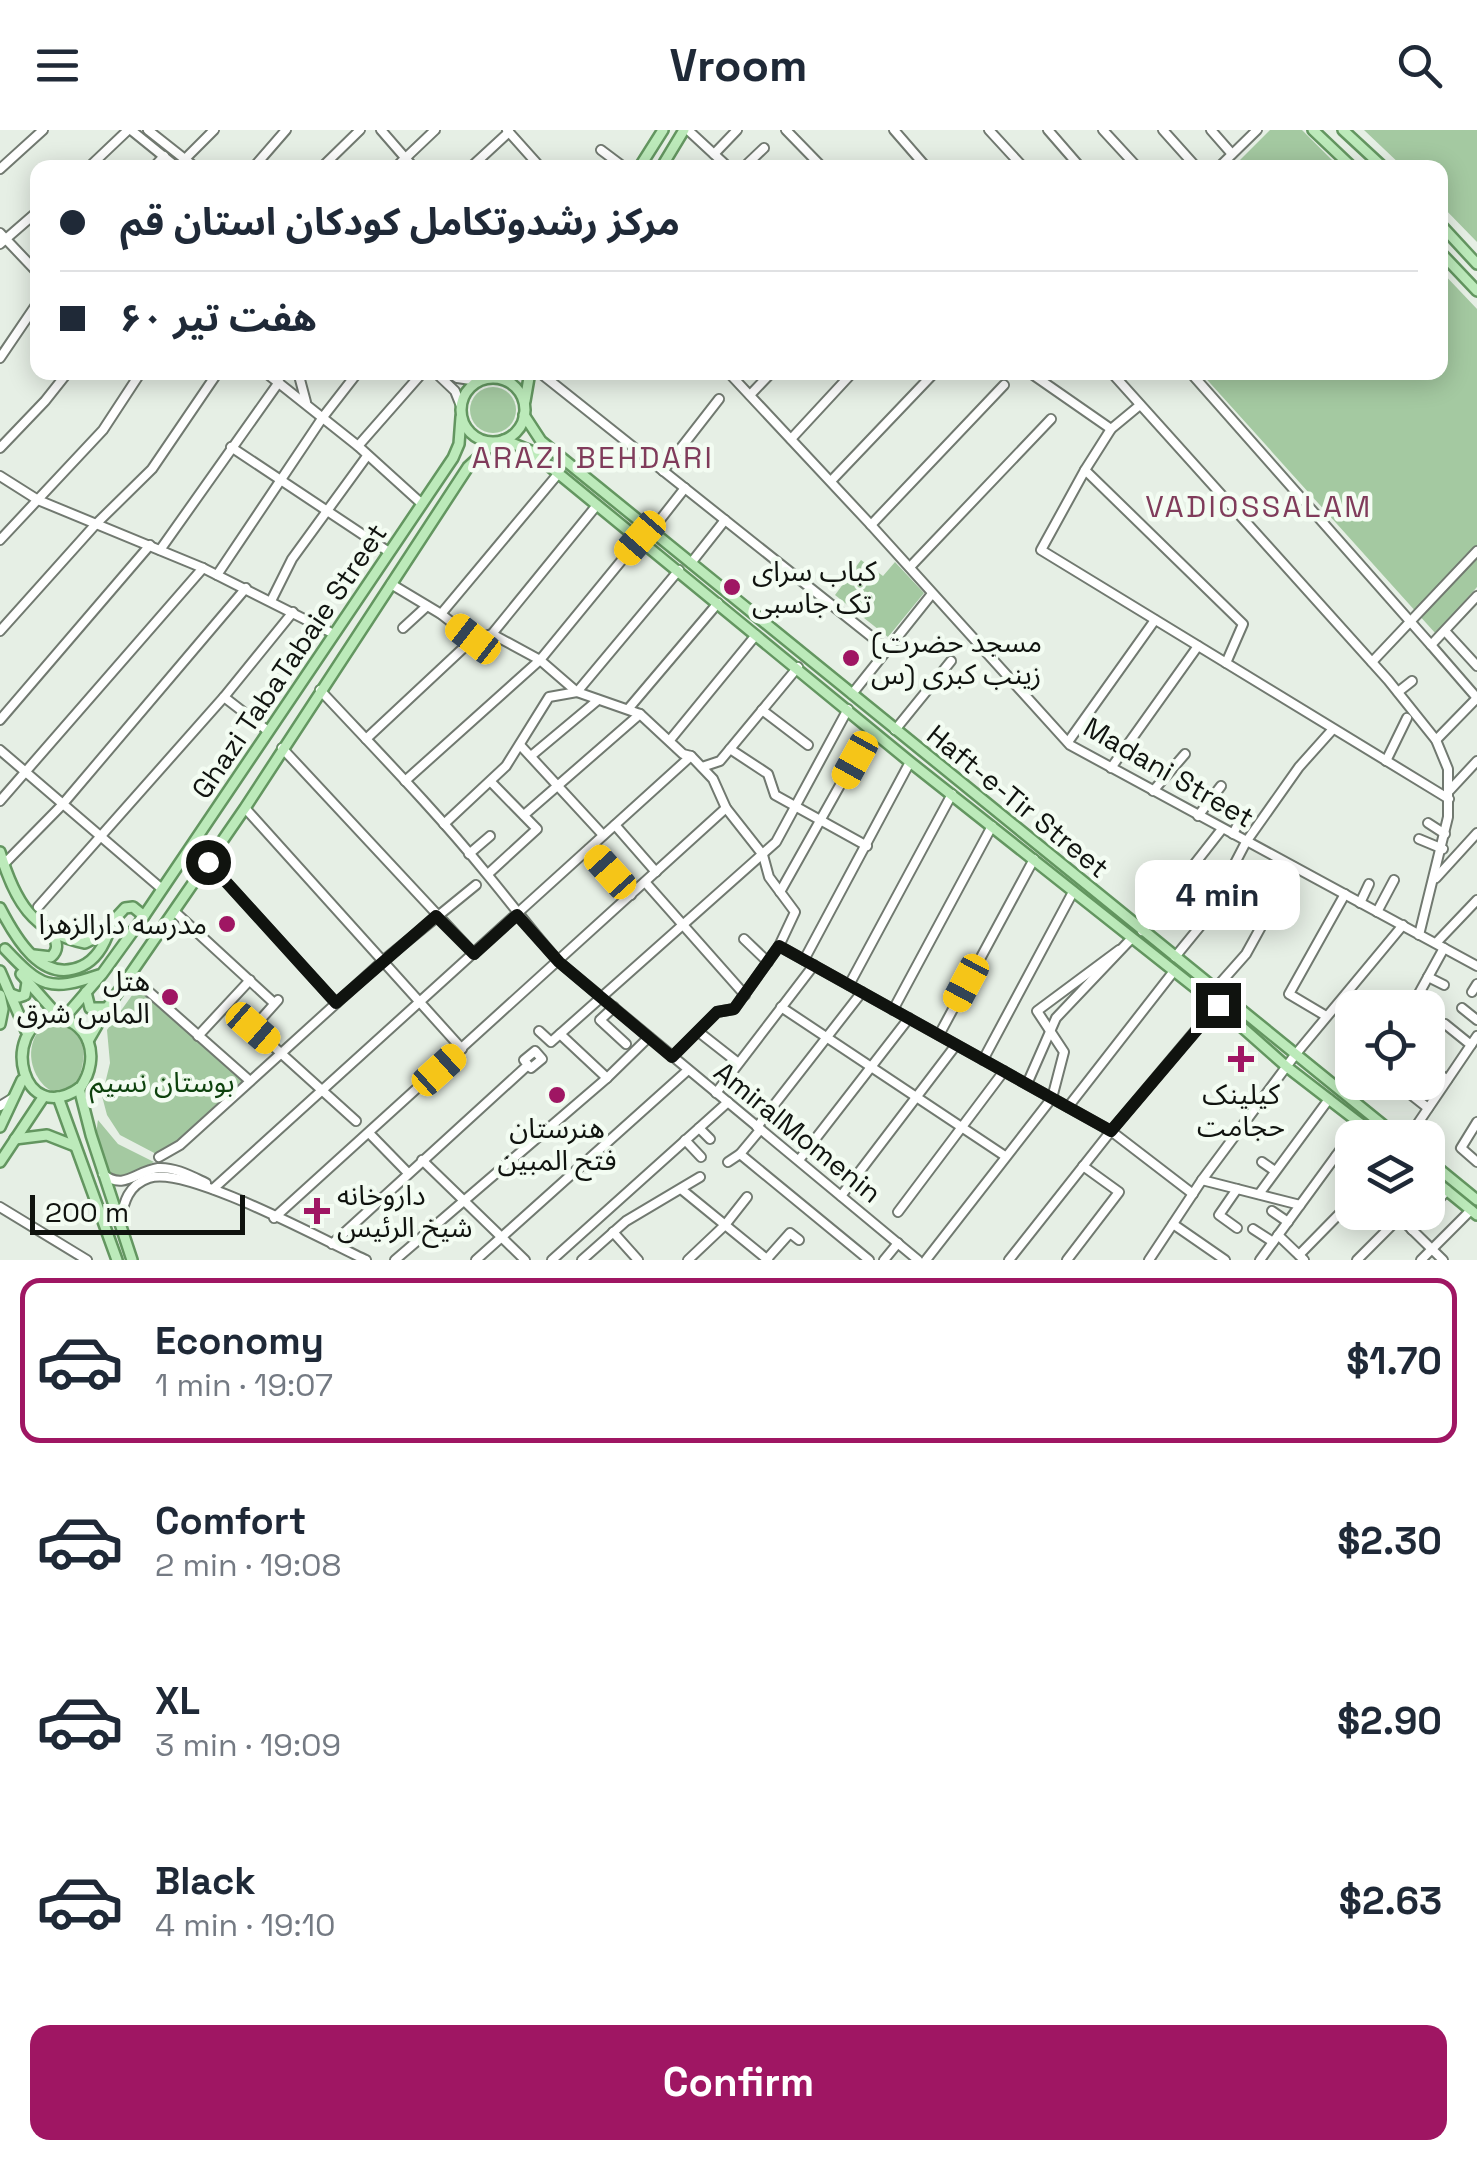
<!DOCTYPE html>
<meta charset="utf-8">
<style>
:root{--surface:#fff;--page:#f6f6f7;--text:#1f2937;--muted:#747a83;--line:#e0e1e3;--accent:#9f1663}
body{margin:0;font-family:"Space Grotesk","Noto Sans Arabic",sans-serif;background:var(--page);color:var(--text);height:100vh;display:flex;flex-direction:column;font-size:38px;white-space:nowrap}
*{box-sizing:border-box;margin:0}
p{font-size:32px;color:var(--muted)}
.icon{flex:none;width:55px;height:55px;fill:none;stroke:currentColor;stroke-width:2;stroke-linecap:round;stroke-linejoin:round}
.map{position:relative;height:1130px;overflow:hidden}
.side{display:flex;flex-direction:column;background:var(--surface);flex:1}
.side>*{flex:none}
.guide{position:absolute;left:30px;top:30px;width:1418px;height:220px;border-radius:20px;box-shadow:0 5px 25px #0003;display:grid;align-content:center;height:220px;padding:0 30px;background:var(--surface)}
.buttons{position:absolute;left:1335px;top:860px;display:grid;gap:20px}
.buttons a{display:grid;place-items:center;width:110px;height:110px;border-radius:20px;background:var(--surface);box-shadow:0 5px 25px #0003;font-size:50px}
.scale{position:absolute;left:30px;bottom:25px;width:215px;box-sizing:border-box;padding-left:10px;border:5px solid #10130f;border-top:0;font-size:28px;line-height:35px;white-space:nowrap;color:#10130f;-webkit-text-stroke:8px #f3fcf2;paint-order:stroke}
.end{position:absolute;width:45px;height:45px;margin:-22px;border:12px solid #10130f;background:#fff;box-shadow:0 0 0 5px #fff}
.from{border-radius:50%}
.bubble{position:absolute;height:70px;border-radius:20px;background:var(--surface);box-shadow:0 5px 25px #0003;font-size:32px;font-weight:600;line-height:70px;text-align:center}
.car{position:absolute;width:30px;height:60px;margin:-30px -15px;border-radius:12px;box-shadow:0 0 8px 2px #0007;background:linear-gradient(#f5c518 24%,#345 0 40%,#f5c518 0 76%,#345 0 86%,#f5c518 0)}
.guide b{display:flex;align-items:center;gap:35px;height:95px;font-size:38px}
.guide b+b{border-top:2px solid var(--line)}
.guide i{width:25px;height:25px;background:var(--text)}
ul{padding:18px 0 0;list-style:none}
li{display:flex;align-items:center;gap:30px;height:165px;margin:0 20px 15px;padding:0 10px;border:5px solid transparent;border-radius:20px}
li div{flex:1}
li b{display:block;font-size:38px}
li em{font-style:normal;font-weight:600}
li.selected{border-color:var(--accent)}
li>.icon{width:90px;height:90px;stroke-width:1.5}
.primary-button{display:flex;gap:20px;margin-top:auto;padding:20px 30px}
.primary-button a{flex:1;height:115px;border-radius:20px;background:var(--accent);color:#fff;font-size:40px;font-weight:600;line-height:115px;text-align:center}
header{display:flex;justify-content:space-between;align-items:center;height:130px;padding:0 30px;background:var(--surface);font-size:45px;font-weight:600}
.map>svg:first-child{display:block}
.green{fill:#a4c9a1}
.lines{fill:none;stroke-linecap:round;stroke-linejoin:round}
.minor-casing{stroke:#717970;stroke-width:12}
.major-casing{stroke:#639660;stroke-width:14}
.minor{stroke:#fff;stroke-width:8}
.major{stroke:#bceaba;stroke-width:9}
.route{stroke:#10130f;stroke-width:12}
.poi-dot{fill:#9f1663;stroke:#f3fcf2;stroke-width:4}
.labels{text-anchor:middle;stroke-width:9;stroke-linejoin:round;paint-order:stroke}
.poi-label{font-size:28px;fill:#10130f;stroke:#f3fcf2;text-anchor:start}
.street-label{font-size:28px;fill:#10130f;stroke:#f3fcf2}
.park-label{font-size:28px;fill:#0d420d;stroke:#f3fcf2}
.neighbourhood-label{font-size:30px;letter-spacing:2.5px;fill:#803c5b;stroke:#f3fcf2}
</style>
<header><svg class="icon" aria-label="menu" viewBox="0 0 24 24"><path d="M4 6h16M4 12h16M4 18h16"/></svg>Vroom<svg class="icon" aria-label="search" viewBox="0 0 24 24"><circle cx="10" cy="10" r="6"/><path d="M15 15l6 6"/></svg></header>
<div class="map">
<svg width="1477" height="1130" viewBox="0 0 1477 1130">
<rect width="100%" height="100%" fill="#e6efe5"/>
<g class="green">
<path d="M1270 0H1302L1339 37H1233Z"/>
<path d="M1364 0H1477V112L1440 74V38L1403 37Z"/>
<path d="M1440 140 1477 179V457L1436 504 1201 243 1440 242Z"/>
<circle cx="493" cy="280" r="23"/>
<path d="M861 430 883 446 895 432 924 463 888 507 835 465Z"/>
<path d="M138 857 243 950 160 1026 120 1005 107 985 102 966 110 933 107 900Z"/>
<path d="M48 891 69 893C81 907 86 918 82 937 68 1003 0 929 48 891Z"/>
<path d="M98 990 118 1014 154 1032 120 1049C100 1041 94 1010 98 990Z"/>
</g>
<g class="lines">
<g class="minor-casing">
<g id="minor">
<path d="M131 0 178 38"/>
<path d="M148 0 196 38"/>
<path d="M381 0 414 38"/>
<path d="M507 0 541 38"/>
<path d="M688 0 729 38"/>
<path d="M786 0 823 38"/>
<path d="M894 0 927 38"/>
<path d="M989 0 1024 38"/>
<path d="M1048 0 1081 38"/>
<path d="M1103 0 1138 38"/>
<path d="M1163 0 1197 38"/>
<path d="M1211 0 1232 24"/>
<path d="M601 20 625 38"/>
<path d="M714 24 737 0"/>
<path d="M185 29 214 0"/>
<path d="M88 38 128 0"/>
<path d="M153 38 164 26"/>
<path d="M253 38 286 0"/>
<path d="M321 38 360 0"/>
<path d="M395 38 435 0"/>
<path d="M470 38 509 2"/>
<path d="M743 38 764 18"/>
<path d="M1218 38 1257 0"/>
<path d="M0 39 43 0"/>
<path d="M0 103 38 143"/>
<path d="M0 114 38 81"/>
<path d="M0 228 38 172"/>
<path d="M265 242 358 316 422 374"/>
<path d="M298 242 306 272"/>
<path d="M435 242 455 261 461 276"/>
<path d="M448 242 457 248 478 251"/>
<path d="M539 242 887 519"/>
<path d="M728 242 871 395 1070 615 1477 836"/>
<path d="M1029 242 1111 299"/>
<path d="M1111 242 1388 550 1436 610 1448 639V687L1419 805"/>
<path d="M1190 242 1431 515 1477 466"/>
<path d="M750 265 772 242"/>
<path d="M1140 275 1111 299 1085 340 1041 420 1449 669"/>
<path d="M791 309 853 242"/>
<path d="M358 316 423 242"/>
<path d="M231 317 389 422"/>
<path d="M0 318 45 271 68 242"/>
<path d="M1085 340 1243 494 1226 533"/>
<path d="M663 341 719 269"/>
<path d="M0 346 38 370 203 438 334 504"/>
<path d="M831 351 935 242"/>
<path d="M871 395 1004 255"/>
<path d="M652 400 685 358"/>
<path d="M0 410 103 300 141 242"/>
<path d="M160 420 279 252"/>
<path d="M691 433 725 390"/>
<path d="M910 437 1051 289"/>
<path d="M217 445 323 287 358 242"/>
<path d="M391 454 441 484 473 509"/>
<path d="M271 471 292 429 367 326"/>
<path d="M441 484 558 344"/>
<path d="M403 498 427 476"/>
<path d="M0 501 95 395 152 339 218 242"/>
<path d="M1445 501 1477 536"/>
<path d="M492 504 597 375"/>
<path d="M1431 515 1477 568"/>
<path d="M1372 532 1477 421"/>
<path d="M320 560C376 620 434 679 486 743 511 773 533 803 559 832L918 1130"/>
<path d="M1398 562 1412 551"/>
<path d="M852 564 931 465"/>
<path d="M224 567 268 601"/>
<path d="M629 578 718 473"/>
<path d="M762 580 808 615"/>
<path d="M0 590 150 415"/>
<path d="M895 600 951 531"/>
<path d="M366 609 473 509 492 504 540 530 577 562 640 584 683 624 691 626 713 649 726 678 763 725 769 747 795 782 779 816 734 879 717 882 672 927"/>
<path d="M670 610 756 505"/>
<path d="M1436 610 1477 568"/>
<path d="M1068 612 1155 490"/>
<path d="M520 615 603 705"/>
<path d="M282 618 474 824"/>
<path d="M730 619 768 644 775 665 867 716"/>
<path d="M0 620 162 759"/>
<path d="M531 626 598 570"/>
<path d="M1386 631 1407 588"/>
<path d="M702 637 720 631 798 537"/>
<path d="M1111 638 1198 516"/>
<path d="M405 651 540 530 640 408"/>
<path d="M1450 660 1477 631"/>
<path d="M1153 661 1185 624"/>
<path d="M0 671 203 438"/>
<path d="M245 678 462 919"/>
<path d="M524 685 640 584"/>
<path d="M1198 686 1221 656"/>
<path d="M1428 693 1445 704"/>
<path d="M444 694 506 636 549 567 577 562 679 440"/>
<path d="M615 695 656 742"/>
<path d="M1233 704 1242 686"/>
<path d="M1419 709 1443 719"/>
<path d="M589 719 631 765"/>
<path d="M469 724 490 706"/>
<path d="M208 732 336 873"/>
<path d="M4 734 62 675 246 458"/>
<path d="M488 744 537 699 491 652"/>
<path d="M1436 748 1477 703"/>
<path d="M645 752 745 865"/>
<path d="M780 762 871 600"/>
<path d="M1360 773 1369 754"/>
<path d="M38 777 224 567 293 482"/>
<path d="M175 782 274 873"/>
<path d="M1377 782 1394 750"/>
<path d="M1142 801 1222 699"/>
<path d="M744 809 768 832"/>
<path d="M1436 813 1477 770"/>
<path d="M779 816 1111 1001 1193 1064"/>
<path d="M1175 827 1206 789 1246 712 1299 637 1333 599"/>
<path d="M804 830 910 632"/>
<path d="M130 845 250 951"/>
<path d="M1428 847 1444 855"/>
<path d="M849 855 952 664"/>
<path d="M1215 859 1246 824 1294 737"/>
<path d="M1472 862 1477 854"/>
<path d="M278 870 253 898 356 991"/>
<path d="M614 877 600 890 626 914"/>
<path d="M781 877 1005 1026"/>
<path d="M1411 878 1444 818"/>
<path d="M1462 878 1477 890"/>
<path d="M893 880 992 696"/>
<path d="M1326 886 1289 864 1345 764"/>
<path d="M1445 894 1471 915"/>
<path d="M539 901 551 912 776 712 848 579"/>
<path d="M700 903 737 932"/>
<path d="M560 904 607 948"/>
<path d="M939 905 1034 729"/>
<path d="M198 906 250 850"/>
<path d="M983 930 1073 762"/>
<path d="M1428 935 1447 950"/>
<path d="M1395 952 1428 978"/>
<path d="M1027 954 1056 888 1131 809"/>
<path d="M716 963 814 835"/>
<path d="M0 976 13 968"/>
<path d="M1068 977 1174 841"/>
<path d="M1477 992 1461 1018 1477 1032"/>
<path d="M1415 996 1432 1009"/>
<path d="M757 997 862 862"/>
<path d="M699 998 710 1009"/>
<path d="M369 1003 408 1043"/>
<path d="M1408 1008 1477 906"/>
<path d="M685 1010 701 1027"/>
<path d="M740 1024 869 1130"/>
<path d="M1336 1026 1352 1042"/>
<path d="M159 1027 180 1015 384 830 476 755"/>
<path d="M422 1030 525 1130"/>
<path d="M799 1030 909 888"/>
<path d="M728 1032 740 1024 760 1000"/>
<path d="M1262 1032 1275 1041"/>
<path d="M103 1044C124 1061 136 1041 158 1038 175 1037 191 1046 206 1053"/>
<path d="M1202 1050 1300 1075"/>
<path d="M213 1059 691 626"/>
<path d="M681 1059 768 1130"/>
<path d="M1237 1059 1219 1085 1237 1098"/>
<path d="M1259 1064 1329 969"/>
<path d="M841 1066 956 915"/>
<path d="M0 1077 87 1130"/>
<path d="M1272 1081 1288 1092"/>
<path d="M898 1082 1004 941"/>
<path d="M1394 1082 1443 1130"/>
<path d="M274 1088 726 678"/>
<path d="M120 1091C124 1072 128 1055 149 1048 186 1035 325 1111 366 1130"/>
<path d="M1173 1094 1225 1130"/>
<path d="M1253 1099 1273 1112"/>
<path d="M1412 1100 1447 1060"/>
<path d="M613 1102 638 1130"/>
<path d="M1278 1105 1304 1130"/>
<path d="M332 1114 528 935 531 938 542 929 535 921 524 930 528 935"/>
<path d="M1299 1125 1352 1071"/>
<path d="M395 1130 607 948 649 907"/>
<path d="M476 1130 688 940"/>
<path d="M552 1130 728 972"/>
<path d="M582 1130 626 1091 700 1047"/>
<path d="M688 1130 725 1095 747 1067"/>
<path d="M766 1130 790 1103 799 1110"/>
<path d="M884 1130 898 1113"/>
<path d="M926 1130 1052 968 1064 922 1037 881 1119 820"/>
<path d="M1009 1130 1111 1001 1217 875"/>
<path d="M1067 1130 1119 1062 1083 1036"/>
<path d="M1149 1130 1202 1050 1295 925 1403 795"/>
<path d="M1260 1130 1360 993"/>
<path d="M1357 1130 1399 1088"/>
<path d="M1421 1130 1471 1080"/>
</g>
</g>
<g class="major-casing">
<g id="major">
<path d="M1313 0 1353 38"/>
<path d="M1343 0 1384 38"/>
<path d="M639 38 663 0"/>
<path d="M661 38 684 0"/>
<path d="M1440 94 1477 134"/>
<path d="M1440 122 1477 161"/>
<circle cx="493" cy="280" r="32"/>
<path d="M525 271 530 242"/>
<path d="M524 285 541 311 1399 1008"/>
<path d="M504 310 531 321 910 632 1217 875 1287 937 1379 1008"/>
<path d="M0 722C14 769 32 803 85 813L99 806 125 778 133 777 144 786"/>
<path d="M0 778C15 807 42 855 82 836 97 829 105 814 110 798"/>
<path d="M5 819C41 857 49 862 99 845"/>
<path d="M34 825 51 827C60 819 56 812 53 802"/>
<path d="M0 841 26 901"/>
<path d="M21 844 59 887"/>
<path d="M86 862 90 878H107"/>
<path d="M11 864 19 867 25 865 27 852"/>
<path d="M0 865 3 879 0 894"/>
<path d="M51 887C90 889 101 927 81 957 21 1000 0 898 51 887Z"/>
<path d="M64 888 102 844 144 786 453 328 459 314 461 287"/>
<path d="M88 911 107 878 245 678 468 337 494 313"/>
<path d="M79 958 91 1005 132 1130"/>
<path d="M58 967 117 1130"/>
<path d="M0 997 22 950"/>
<path d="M15 1009 47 1005 75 1016"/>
<path d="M1428 1030 1477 1070"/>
<path d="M0 1032 44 966"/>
<path d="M1428 1045 1477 1085"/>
</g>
</g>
<use href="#minor" class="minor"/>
<use href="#major" class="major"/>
</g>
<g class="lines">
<path class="route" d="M208 732 336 873 436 786 474 824 517 785 559 832 672 927 717 882 734 879 779 816 1111 1001 1218 875"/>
</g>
<g class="poi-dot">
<circle cx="732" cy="457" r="10"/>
<circle cx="851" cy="528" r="10"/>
<circle cx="227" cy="794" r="10"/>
<circle cx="170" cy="867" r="10"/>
<path d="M1236 914h10v10h10v10h-10v10h-10v-10h-10v-10h10z"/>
<circle cx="557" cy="965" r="10"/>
<path d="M312 1066h10v10h10v10h-10v10h-10v-10h-10v-10h10z"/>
</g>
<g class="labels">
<g class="poi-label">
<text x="752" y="451">کباب سرای<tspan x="752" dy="32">تک جاسبی</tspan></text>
<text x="871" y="522">(مسجد حضرت<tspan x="871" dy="32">زینب کبری (س</tspan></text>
<text x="207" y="804" text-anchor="end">مدرسه دارالزهرا</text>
<text x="150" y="861" text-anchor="end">هتل<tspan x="150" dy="32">الماس شرق</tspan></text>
<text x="1241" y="974" text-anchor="middle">کیلینک<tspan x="1241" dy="32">حجامت</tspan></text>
<text x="557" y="1008" text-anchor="middle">هنرستان<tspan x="557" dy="32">فتح المبین</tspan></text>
<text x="337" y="1075">داروخانه<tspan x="337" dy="32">شیخ الرئیس</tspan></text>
</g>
<g class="street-label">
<text transform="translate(289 531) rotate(-56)" y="10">Ghazi TabaTabaie Street</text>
<text transform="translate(1169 642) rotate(30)" y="10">Madani Street</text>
<text transform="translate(1018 671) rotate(39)" y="10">Haft-e-Tir Street</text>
<text transform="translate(798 1002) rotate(39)" y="10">AmiralMomenin</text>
</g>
<g class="park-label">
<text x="162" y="962">بوستان نسیم</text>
</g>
<g class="neighbourhood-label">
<text x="593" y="338">ARAZI BEHDARI</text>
<text x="1259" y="387">VADIOSSALAM</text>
</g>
</g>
</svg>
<div class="buttons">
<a><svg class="icon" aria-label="locate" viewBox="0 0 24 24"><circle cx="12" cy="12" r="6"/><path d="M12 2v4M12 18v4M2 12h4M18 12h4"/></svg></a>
<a><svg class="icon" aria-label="layers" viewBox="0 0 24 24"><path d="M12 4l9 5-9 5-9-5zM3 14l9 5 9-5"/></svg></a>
</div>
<div class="scale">200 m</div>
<i class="end from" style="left:208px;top:732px"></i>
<i class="end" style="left:1218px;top:875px"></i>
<div class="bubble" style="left:1135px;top:730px;width:165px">4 min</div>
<i class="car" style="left:640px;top:408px;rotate:221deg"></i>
<i class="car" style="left:473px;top:509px;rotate:308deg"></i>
<i class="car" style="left:855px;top:630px;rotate:209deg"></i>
<i class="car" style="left:610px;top:742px;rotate:318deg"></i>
<i class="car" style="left:966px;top:853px;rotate:208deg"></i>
<i class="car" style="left:253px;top:898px;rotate:131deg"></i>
<i class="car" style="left:439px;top:940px;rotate:48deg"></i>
<div class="guide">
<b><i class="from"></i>مرکز رشدوتکامل کودکان استان قم</b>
<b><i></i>هفت تیر ۶۰</b>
</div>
</div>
<section class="side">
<ul>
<li class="selected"><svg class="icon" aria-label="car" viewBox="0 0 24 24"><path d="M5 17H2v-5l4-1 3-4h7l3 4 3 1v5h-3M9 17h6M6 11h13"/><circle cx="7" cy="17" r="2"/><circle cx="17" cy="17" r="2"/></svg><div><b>Economy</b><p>1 min · 19:07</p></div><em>$1.70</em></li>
<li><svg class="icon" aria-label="car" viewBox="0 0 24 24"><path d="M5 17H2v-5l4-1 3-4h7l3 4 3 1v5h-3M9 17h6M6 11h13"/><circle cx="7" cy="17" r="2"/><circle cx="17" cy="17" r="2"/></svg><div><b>Comfort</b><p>2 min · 19:08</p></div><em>$2.30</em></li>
<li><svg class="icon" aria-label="car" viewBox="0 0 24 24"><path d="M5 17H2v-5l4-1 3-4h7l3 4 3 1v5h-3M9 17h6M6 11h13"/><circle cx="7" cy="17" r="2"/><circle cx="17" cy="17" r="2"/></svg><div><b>XL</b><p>3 min · 19:09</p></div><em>$2.90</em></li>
<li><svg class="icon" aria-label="car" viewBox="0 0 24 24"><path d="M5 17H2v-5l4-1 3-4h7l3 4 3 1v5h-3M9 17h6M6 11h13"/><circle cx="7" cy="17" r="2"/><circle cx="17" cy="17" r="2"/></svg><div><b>Black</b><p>4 min · 19:10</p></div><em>$2.63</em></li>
</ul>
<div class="primary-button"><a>Confirm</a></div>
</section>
